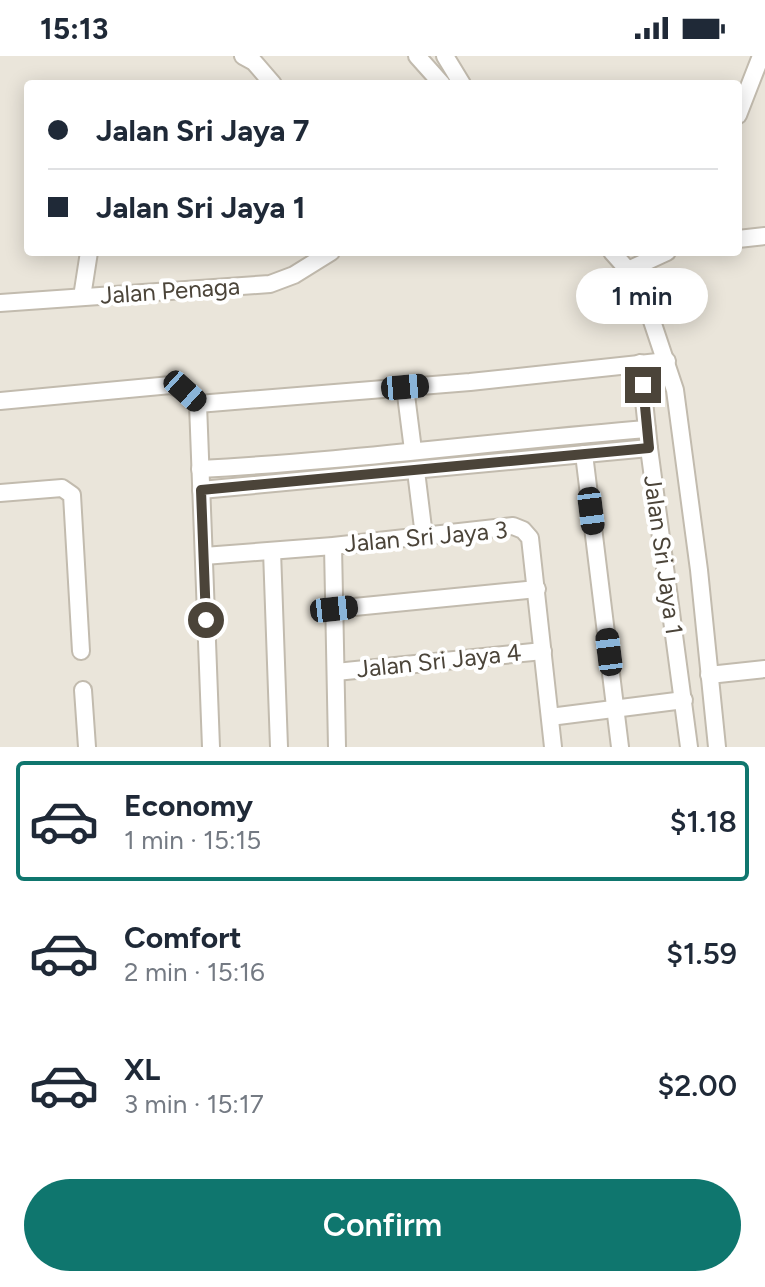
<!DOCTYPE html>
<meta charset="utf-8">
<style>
:root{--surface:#fff;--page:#f2f2f3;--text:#1f2937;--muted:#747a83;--line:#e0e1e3;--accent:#0f766e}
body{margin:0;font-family:Figtree,sans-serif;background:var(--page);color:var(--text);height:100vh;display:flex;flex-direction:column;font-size:30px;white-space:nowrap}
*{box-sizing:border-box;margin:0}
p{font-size:26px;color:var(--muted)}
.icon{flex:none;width:44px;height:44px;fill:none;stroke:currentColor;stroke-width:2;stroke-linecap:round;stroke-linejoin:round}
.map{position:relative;height:691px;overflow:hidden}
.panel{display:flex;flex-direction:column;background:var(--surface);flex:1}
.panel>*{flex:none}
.guide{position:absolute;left:24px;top:24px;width:718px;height:176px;border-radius:8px;box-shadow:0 4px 20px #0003;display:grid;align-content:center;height:176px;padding:0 24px;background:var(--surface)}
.end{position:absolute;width:36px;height:36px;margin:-18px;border:10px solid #4b4439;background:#fff;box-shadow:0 0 0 4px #fff}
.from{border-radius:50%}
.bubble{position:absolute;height:56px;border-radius:28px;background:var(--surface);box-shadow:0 4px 20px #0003;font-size:26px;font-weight:600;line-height:56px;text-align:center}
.car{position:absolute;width:24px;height:48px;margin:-24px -12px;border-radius:10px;box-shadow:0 0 6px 2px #0007;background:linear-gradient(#222 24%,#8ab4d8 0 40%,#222 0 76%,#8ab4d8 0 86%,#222 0)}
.guide b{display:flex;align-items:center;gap:28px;height:76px;font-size:30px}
.guide b+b{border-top:2px solid var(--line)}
.guide i{width:20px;height:20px;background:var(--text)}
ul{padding:14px 0 0;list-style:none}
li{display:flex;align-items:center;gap:24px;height:120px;margin:0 16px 12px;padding:0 8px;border:4px solid transparent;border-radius:8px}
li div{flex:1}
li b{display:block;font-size:30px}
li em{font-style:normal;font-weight:600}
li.active{border-color:var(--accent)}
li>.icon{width:72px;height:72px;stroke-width:1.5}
.button{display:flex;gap:16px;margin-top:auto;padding:16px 24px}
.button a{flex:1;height:92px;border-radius:48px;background:var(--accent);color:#fff;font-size:32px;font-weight:600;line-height:92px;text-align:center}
.status{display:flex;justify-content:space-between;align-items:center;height:56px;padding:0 40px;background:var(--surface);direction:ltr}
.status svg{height:22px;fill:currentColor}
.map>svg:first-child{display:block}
.residential{fill:#eae5da;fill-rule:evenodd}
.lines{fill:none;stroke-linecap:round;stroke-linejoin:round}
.minor-casing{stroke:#c2bbae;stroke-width:20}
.minor{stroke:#fff;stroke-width:16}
.route{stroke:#4b4439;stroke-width:10}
.labels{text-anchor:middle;stroke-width:8;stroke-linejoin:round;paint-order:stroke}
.street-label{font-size:24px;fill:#4b4439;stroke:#fff}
</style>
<div class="status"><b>15:13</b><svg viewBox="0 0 49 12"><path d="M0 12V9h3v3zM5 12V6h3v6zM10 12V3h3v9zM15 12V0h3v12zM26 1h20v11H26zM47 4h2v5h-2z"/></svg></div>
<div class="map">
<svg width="765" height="691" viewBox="0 0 765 691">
<rect width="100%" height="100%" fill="#f6f3ec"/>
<path class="residential" d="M0 0H765V691H0ZM28 28H738V196H28Z"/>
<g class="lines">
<g class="minor-casing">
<g id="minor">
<path d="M243 0 254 6 273 28"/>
<path d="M417 0 442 28"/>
<path d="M445 0 462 28"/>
<path d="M738 59 761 0"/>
<path d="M738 183 765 180"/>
<path d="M612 196 628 214 667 196"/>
<path d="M628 214 651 262 675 334 699 514 717 691"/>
<path d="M82 241 89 196"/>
<path d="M0 247 270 228 294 219 331 196"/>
<path d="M640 307 649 392 689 691"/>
<path d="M405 331 413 394"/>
<path d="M0 345 171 329 185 335 198 348"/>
<path d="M198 348 470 326 667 305"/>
<path d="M198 348 211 691"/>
<path d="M584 398 620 691"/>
<path d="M200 413C349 405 498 385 647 373"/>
<path d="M416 415 424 480"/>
<path d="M201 434 649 392"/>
<path d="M0 437 62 432 72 439 81 595"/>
<path d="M333 490 337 691"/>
<path d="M272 495 279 691"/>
<path d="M204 500 333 490 513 470 523 474 530 482 553 691"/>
<path d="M334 553 537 533"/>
<path d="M336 616 543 595"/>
<path d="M709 619 765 613"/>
<path d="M83 634 87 691"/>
<path d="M550 661 684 644"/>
</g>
</g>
<use href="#minor" class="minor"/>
</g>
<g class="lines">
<path class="route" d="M206 564 201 434 649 392 643 329"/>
</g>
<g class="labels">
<g class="street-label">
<text transform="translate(170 235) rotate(-4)" y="8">Jalan Penaga</text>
<text transform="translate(426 481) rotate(-5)" y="8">Jalan Sri Jaya 3</text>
<text transform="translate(663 499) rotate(82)" y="8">Jalan Sri Jaya 1</text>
<text transform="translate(439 605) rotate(-6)" y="8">Jalan Sri Jaya 4</text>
</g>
</g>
</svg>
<i class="end from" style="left:206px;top:564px"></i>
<i class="end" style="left:643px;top:329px"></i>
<div class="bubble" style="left:576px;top:212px;width:132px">1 min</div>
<i class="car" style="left:405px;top:331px;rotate:85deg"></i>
<i class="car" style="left:185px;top:335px;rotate:132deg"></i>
<i class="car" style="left:591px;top:455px;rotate:173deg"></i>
<i class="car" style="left:334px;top:553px;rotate:84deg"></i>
<i class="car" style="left:609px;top:596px;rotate:353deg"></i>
<div class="guide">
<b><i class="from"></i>Jalan Sri Jaya 7</b>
<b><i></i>Jalan Sri Jaya 1</b>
</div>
</div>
<section class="panel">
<ul>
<li class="active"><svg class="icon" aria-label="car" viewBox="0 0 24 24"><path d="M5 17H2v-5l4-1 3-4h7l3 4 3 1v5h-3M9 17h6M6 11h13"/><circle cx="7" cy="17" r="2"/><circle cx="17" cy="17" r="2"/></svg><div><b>Economy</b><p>1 min · 15:15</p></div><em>$1.18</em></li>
<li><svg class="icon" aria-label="car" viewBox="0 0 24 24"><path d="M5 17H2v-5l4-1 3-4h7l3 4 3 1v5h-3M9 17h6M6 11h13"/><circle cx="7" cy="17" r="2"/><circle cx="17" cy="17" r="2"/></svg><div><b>Comfort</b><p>2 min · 15:16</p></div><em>$1.59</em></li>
<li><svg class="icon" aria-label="car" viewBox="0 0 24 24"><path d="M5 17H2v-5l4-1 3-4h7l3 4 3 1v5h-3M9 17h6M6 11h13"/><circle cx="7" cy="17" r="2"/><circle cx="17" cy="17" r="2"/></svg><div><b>XL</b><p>3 min · 15:17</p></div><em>$2.00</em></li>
</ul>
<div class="button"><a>Confirm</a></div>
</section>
